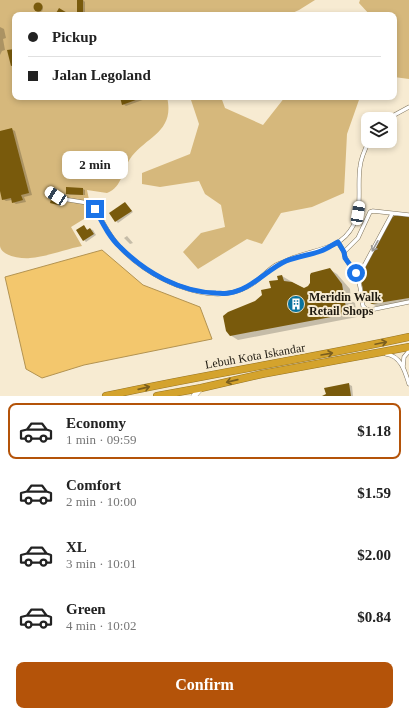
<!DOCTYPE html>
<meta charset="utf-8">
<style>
:root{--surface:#fff;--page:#f2f2f2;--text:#222;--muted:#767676;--line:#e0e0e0;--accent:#b45309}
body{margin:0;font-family:Georgia,serif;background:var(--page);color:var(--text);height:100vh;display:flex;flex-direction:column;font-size:15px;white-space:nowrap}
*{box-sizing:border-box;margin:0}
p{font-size:13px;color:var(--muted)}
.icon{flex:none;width:22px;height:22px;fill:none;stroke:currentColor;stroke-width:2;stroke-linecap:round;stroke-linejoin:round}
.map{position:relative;height:396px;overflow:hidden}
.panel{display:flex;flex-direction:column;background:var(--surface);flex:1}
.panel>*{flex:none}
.top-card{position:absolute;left:12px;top:12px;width:385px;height:88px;border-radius:8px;box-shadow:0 2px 6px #0003;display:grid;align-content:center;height:88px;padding:0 16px;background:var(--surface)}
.tools{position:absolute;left:361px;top:112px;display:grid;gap:8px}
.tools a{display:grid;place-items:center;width:36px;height:36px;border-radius:8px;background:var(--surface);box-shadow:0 2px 6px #0003;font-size:20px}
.end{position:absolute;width:18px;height:18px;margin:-9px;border:5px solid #1a73e8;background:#fff;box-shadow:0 0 0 2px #fff}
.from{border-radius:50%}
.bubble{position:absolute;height:28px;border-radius:8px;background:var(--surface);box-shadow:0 2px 6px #0003;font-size:13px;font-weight:800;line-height:28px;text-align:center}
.car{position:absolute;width:12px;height:24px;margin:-12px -6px;border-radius:5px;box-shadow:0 0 3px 1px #0007;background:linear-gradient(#fff 24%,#345 0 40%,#fff 0 76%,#345 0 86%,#fff 0)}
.top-card b{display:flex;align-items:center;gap:14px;height:38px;font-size:15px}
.top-card b+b{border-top:1px solid var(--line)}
.top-card i{width:10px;height:10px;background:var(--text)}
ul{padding:7px 0 0;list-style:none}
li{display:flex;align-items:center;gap:12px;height:56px;margin:0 8px 6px;padding:0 8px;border:2px solid transparent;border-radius:8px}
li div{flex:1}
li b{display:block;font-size:15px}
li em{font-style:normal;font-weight:800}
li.active{border-color:var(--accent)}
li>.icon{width:36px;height:36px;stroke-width:1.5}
.button{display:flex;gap:8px;margin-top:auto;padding:8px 16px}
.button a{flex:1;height:46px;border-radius:8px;background:var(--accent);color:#fff;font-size:16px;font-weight:800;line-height:46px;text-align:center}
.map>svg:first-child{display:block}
.green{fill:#d6b87c}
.water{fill:#f3c76d;stroke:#b39351}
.shadow{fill:#0003}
.building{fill:#795a0c}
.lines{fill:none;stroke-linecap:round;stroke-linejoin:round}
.street-casing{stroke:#7d725c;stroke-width:4.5}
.secondary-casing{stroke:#7d725c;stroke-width:6}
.highway-casing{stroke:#957323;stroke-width:8}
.street{stroke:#fff;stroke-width:3.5}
.secondary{stroke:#fff;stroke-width:5.5}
.highway{stroke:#d4a32d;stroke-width:7}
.oneway{stroke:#9a9894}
.oneway2{stroke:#7a5e1f}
.route{stroke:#1a73e8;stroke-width:5}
.labels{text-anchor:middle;stroke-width:4;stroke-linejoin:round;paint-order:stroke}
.poi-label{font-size:12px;font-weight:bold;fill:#1f1a11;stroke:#f7ebd2;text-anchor:start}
.street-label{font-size:12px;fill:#1f1a11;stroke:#f7ebd2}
</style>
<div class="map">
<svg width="409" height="396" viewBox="0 0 409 396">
<rect width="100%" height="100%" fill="#f7ebd2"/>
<g class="green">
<path d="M0 0H315L299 10 288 15H15V97H167C175 131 148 136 132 156 122 169 123 187 107 193L87 190 92 214 71 227 82 246C66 249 46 257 30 258 21 259 1 256 0 246Z"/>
<path d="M360 0H409V79L394 77V15H370L359 3Z"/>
<path d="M190 97H221L225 108 263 125 285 97H360L347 134 344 193 312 207 281 213 262 244 247 239 198 269 183 252 201 233 225 227 221 205 205 194 199 181 160 187 142 184V173L190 154 199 124Z"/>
</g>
<path class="water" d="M102 250 143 285 200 307 212 339 84 365 42 378 26 369 5 277Z"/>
<g class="shadow">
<path d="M83 0 85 2V15H78Z"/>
<circle cx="39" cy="8" r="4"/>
<path d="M0 24V27L4 29 6 38 3 39 5 50 2 51 0 55Z"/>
<path d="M121 97H148V98L126 106 123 104Z"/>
<path d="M11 129 15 131 32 195 24 197 26 202 16 204 13 202 12 200 6 201 3 199 0 187V132Z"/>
<path d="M83 189 85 190V195H69L67 193Z"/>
<path d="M125 203 133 212 118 223 116 221Z"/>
<path d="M409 217V303L380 308 368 302Z"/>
<path d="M84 227 88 230 90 229 93 230 96 235 86 242 84 240Z"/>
<path d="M127 236 133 243 130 244 124 238Z"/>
<path d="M329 269 337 274 350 289 351 301 355 303 357 317 238 340 230 335 255 302 272 289 282 276 299 286 306 289Z"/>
<path d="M348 384 352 386 353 396H323Z"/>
</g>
<g class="building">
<rect x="77" y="0" width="6" height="15"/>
<circle cx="38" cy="7" r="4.5"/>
<path d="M59 8 69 14 68 15H55Z"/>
<path d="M15 49V65L11 66 7 50Z"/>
<path d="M120 97H144L122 105Z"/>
<path d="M12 128 29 193 21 195 23 200 12 203 11 198 2 200 0 191V131Z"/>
<path d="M66 187 83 188V195L66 194Z"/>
<path d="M52 196 60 199 58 205 50 203Z"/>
<path d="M125 202 132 211 115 222 109 213Z"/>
<path d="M394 216H409V298L372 304 365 300 360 275 391 218Z"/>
<path d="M84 225 87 230 90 228 94 234 83 241 76 230Z"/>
<path d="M330 268 342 284 347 314 230 336 226 331 223 316 228 312 255 301 262 295 261 290 271 288 269 281 278 280 277 276 282 275 284 281 292 282 304 288 308 286 310 283V275L311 273Z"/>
<path d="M349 383 351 396H322L326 394 324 388Z"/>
</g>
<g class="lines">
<g class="street-casing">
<g id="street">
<path d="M387 119 409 107"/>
<path d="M49 191 63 199 88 203 92 205C102 218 107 234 119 246 145 276 208 308 247 287 258 282 266 271 276 265 280 263 286 261 290 259 312 249 340 251 353 226 363 207 357 187 360 167 361 157 365 149 369 141"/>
<path d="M409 215 373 211 370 212 358 238 344 252C344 260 352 267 356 274 361 283 361 296 363 306L366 309 370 310 409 302"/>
<path d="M338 242 344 252"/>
<path d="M358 277 392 214"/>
<path d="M386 354C401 356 405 371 409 384"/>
<path d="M403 367 404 357 409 351"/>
</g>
</g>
<g class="secondary-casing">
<path id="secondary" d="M194 396 201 388"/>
</g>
<g class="highway-casing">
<g id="highway">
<path d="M106 396C206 374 308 359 409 337"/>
<path d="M157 396 201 388 262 374 409 347"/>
</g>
</g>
<use href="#street" class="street"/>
<use href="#secondary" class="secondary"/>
<use href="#highway" class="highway"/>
</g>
<defs><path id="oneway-shaft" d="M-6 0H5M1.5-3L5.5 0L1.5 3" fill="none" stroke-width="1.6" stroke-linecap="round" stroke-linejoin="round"/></defs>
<use class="oneway" href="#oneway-shaft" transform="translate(375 246) rotate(119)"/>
<g class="oneway2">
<use href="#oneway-shaft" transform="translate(381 343) rotate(-12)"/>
<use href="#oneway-shaft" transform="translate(327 354) rotate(-10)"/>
<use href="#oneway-shaft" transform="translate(232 381) rotate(167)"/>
<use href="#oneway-shaft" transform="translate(144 388) rotate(-13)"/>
</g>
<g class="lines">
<path class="route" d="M95 209C102 222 109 237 120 247 146 273 180 292 216 293 220 293 225 294 229 293 251 290 266 270 286 261 298 256 310 255 321 251 327 249 332 245 338 242L344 252 345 258 356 273"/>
</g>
<defs>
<g id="building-disc" transform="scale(0.9)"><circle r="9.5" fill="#09739f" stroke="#f7ebd2"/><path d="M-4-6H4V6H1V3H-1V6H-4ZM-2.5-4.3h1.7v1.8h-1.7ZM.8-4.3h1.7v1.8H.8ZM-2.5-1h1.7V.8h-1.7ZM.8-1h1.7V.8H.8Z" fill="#fff"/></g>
</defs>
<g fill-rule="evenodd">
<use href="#building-disc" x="296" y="304"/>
</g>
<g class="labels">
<g class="poi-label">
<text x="309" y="301">Meridin Walk<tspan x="309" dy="14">Retail Shops</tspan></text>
</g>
<g class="street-label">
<text transform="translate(255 356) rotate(-10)" y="4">Lebuh Kota Iskandar</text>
</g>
</g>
</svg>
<div class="tools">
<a><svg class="icon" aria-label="layers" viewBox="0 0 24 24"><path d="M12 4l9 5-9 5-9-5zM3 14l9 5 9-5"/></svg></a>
</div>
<i class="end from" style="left:356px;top:273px"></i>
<i class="end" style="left:95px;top:209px"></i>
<div class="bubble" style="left:62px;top:151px;width:66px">2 min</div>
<i class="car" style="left:56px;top:196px;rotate:303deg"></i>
<i class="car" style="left:358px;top:213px;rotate:9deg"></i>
<div class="top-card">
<b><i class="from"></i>Pickup</b>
<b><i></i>Jalan Legoland</b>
</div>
</div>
<section class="panel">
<ul>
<li class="active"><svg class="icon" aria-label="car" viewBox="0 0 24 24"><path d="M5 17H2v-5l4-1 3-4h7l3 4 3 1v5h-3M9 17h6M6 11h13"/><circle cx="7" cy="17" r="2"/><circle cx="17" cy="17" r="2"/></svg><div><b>Economy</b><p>1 min · 09:59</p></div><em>$1.18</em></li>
<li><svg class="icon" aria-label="car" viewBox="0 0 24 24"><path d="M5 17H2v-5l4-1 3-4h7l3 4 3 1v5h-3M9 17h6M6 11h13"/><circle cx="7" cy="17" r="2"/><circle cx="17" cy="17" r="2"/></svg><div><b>Comfort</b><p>2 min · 10:00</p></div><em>$1.59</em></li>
<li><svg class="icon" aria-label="car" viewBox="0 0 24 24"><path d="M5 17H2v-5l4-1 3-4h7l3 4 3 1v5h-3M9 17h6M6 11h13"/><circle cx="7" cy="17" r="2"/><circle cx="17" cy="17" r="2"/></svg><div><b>XL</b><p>3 min · 10:01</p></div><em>$2.00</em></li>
<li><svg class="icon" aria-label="car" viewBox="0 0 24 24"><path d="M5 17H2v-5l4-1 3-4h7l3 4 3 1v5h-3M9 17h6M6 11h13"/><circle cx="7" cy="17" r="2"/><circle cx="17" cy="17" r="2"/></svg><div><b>Green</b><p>4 min · 10:02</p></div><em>$0.84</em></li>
</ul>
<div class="button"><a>Confirm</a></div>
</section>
